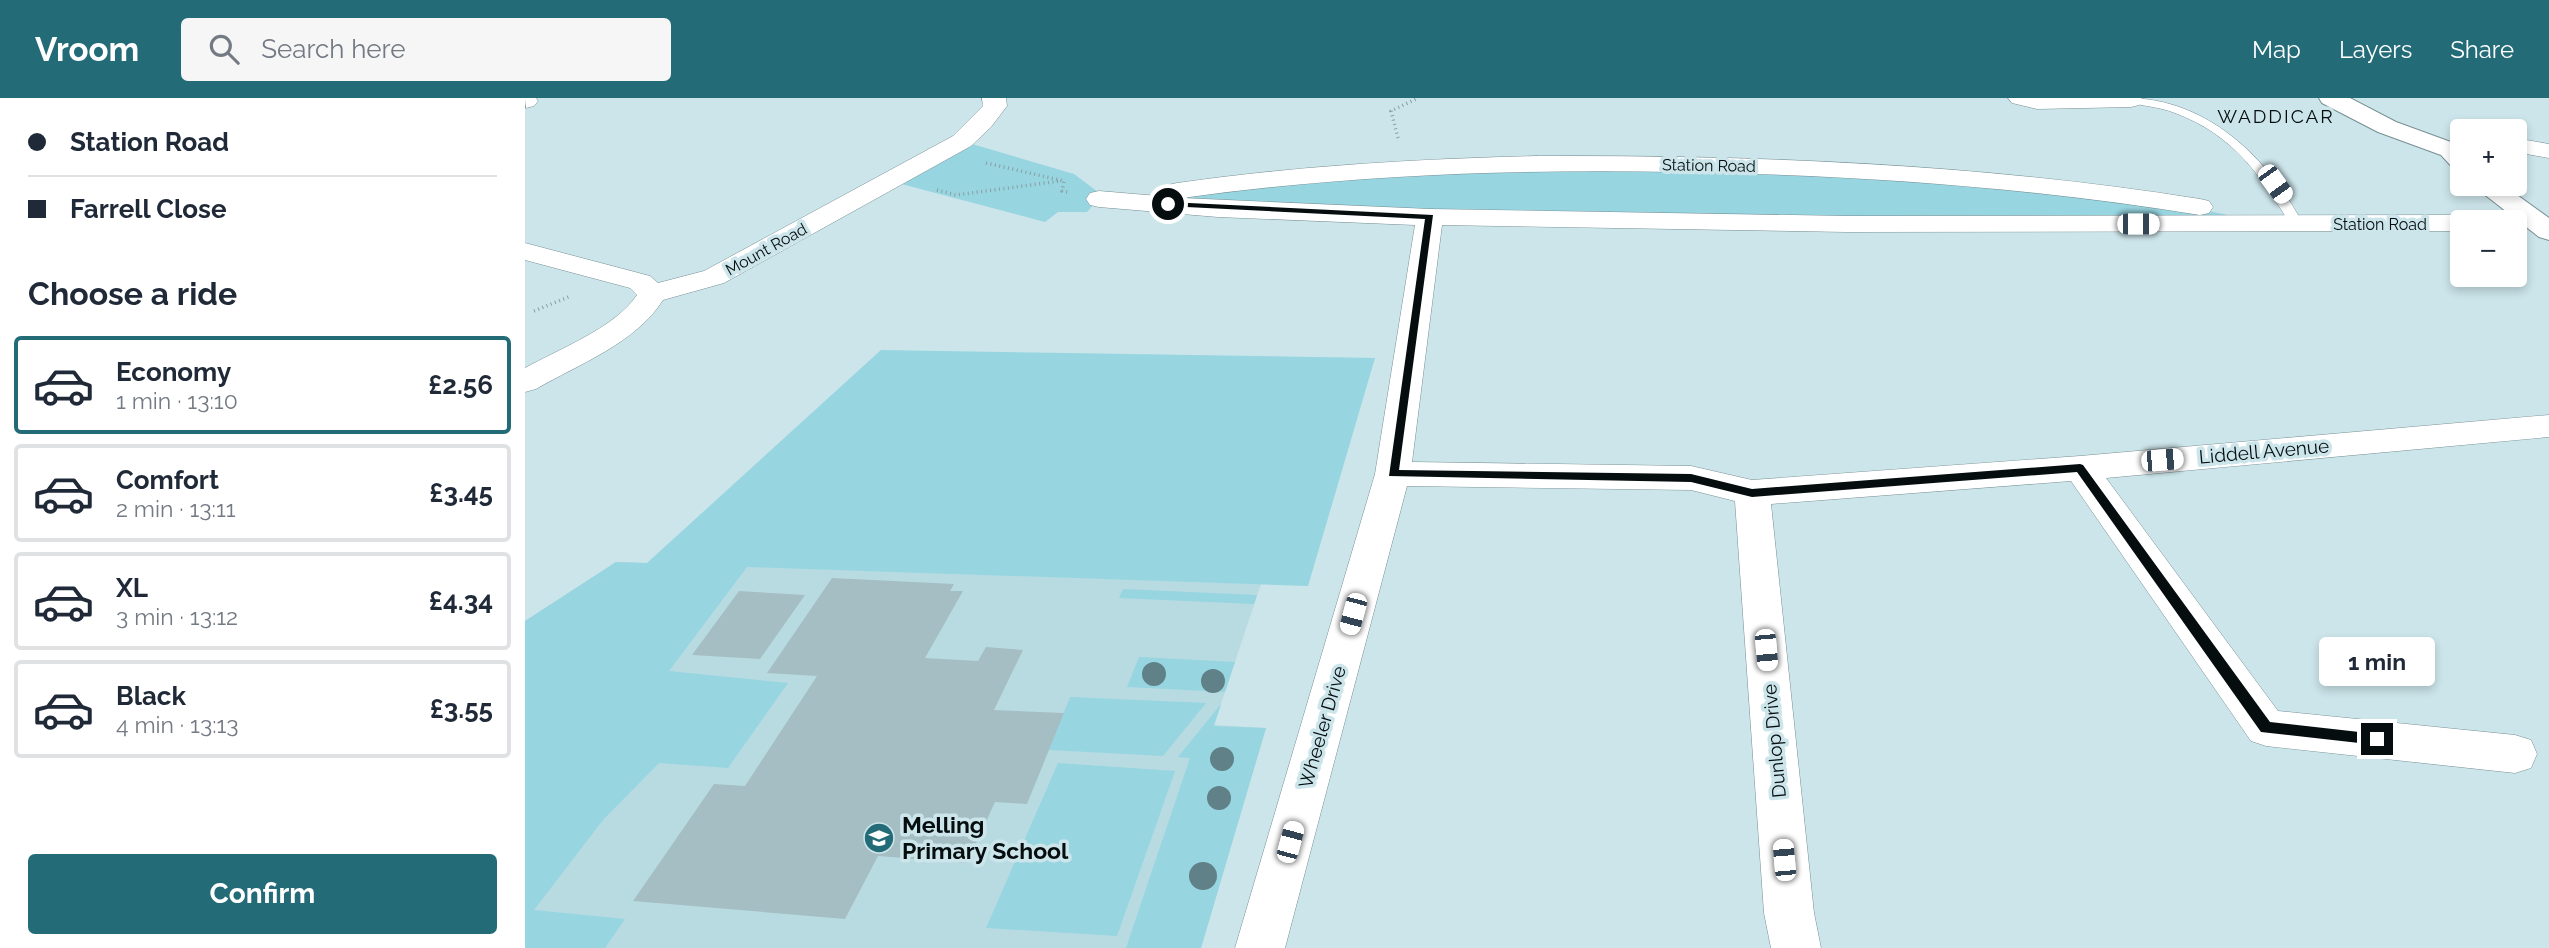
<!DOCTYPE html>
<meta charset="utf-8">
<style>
:root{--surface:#fff;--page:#f6f6f7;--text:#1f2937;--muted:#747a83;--line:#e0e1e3;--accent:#226b77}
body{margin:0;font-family:Raleway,sans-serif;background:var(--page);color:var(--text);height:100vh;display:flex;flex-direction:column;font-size:26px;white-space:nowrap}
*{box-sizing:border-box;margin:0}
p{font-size:23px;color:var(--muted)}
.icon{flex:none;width:38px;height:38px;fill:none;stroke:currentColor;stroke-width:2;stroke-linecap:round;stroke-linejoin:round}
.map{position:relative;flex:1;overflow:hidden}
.drawer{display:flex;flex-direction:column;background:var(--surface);width:525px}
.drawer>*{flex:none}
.hud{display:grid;align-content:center;height:154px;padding:0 28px;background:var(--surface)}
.tools{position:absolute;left:1925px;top:21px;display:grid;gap:14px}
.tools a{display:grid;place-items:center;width:77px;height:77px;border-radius:7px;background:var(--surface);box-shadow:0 4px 10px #0003;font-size:35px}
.end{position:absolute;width:32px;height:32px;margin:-16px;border:9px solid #050d0f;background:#fff;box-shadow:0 0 0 4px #fff}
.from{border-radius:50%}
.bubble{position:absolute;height:49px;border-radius:7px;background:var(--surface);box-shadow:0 4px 10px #0003;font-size:23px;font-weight:700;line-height:49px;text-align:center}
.car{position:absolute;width:21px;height:42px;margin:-21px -10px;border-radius:9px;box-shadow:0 0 5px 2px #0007;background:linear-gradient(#fff 24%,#345 0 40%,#fff 0 76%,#345 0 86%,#fff 0)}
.hud b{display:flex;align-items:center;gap:24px;height:66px;font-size:26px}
.hud b+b{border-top:2px solid var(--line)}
.hud i{width:18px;height:18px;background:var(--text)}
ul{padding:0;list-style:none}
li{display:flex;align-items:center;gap:21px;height:98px;margin:0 14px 10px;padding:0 14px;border:4px solid var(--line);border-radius:7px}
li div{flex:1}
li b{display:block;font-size:26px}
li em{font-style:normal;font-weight:700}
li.current{border-color:var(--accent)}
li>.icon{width:63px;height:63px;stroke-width:1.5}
h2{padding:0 28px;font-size:32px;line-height:84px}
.cta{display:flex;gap:14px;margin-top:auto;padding:14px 28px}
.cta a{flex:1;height:80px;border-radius:7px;background:var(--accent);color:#fff;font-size:28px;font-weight:700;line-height:80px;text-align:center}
header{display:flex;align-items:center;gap:42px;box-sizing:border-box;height:98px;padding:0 35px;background:var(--accent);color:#fff}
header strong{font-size:33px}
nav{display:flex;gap:38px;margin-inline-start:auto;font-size:24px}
.search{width:490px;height:63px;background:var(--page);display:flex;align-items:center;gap:18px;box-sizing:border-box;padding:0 24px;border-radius:7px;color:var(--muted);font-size:26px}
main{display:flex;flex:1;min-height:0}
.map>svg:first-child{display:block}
.built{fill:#b8dbe2}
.green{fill:#97d5e0}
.building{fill:#a5bec3}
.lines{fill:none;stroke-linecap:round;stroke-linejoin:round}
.service-casing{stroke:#778f94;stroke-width:1}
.minor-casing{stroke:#778f94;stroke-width:1}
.tertiary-casing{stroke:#778f94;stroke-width:2}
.path{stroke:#8b9ea2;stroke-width:3.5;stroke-dasharray:1 3.5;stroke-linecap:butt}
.service{fill:#fff;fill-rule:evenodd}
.minor{fill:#fff;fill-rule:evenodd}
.tertiary{fill:#fff;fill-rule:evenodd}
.tree{fill:#608187}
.route{fill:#050d0f}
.labels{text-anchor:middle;stroke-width:7;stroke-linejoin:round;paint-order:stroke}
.far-street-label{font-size:16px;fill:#050d0f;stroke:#cce5ea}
.far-quarter-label{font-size:19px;letter-spacing:2px;fill:#050d0f;stroke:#cce5ea}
.street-label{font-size:19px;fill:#050d0f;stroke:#cce5ea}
.near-poi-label{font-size:23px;font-weight:bold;fill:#050d0f;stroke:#cce5ea;text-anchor:start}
</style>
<header>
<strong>Vroom</strong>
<div class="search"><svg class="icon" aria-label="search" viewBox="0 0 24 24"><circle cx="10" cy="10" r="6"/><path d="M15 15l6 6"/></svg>Search here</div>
<nav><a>Map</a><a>Layers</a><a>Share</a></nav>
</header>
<main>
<section class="drawer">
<div class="hud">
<b><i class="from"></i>Station Road</b>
<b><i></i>Farrell Close</b>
</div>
<h2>Choose a ride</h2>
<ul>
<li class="current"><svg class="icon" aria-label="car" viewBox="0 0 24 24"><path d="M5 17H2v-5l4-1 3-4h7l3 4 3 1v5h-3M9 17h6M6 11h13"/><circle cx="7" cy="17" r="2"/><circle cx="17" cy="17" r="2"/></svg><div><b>Economy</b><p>1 min · 13:10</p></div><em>£2.56</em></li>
<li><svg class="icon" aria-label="car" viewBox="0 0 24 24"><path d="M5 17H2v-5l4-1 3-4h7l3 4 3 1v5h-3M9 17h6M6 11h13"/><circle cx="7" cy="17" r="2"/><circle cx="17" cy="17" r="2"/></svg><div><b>Comfort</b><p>2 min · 13:11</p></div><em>£3.45</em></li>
<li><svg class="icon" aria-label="car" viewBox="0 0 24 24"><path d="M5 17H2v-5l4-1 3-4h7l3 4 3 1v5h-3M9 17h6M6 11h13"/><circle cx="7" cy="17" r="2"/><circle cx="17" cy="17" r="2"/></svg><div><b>XL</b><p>3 min · 13:12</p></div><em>£4.34</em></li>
<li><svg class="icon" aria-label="car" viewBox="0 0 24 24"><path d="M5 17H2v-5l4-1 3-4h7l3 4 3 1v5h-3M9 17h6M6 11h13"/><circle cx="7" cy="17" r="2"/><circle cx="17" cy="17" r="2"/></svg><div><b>Black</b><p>4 min · 13:13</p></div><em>£3.55</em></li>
</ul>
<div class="cta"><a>Confirm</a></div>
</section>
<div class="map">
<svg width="2024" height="850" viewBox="0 0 2024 850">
<rect width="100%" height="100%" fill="#cce5ea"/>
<path class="built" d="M91 464 736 486 689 627 741 630 676 850H0V523Z"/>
<g class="green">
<path d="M437 43 549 76 577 97 562 114H533L520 124 365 83Z"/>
<path d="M1085 66 1401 75 1612 98 1746 126 693 111 594 102 795 76Z"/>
<path d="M356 252 850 260 783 488 222 469 144 573 263 585 203 670 134 665 78 722 9 812 100 821 80 850H0V523L91 464 122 465Z"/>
<path d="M598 491 732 497 729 506 594 500Z"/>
<path d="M614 559 710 564 700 594 602 589Z"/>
<path d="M545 599 681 605 638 658 524 652Z"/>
<path d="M696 606 689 628 741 630 676 850H601L665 660 653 659Z"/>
<path d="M533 665 650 673 592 838 461 830Z"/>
</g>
<g class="building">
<path d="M307 480 429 486 425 493H438L400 560 453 563 461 549 498 552 469 612 539 615 502 706 470 704 442 765 353 758 320 821 108 803 189 686 220 688 292 578 242 575Z"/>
<path d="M214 493 280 497 235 561 167 557Z"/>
</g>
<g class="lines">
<g class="service-casing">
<path id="service" d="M1602 0C1682 0 1743 60 1778 126L1777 129H1767C1736 78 1709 37 1650 15 1635 9 1618 8 1602 4Z"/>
</g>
<g class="minor-casing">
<g id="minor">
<path d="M0 0H11L13 3 9 8 1 10Z"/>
<path d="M457 0H481L482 8 466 29 446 48 199 185 138 202C111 245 54 266 11 291L0 294V270C34 251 90 230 112 197L105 190 0 162V145L125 178 133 185 179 173 428 38 458 8Z"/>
<path d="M1483 0H1616L1618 2 1614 7 1606 9 1512 11 1487 5Z"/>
<path d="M1990 40 2024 46V60L1990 54Z"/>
<path d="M1011 58C1234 57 1455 66 1675 101L1684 103 1688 109 1684 115 1675 117C1502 89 1329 77 1153 74 987 71 822 77 657 100L905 111 1322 118 1939 117 2005 113 2015 115 2018 121 2015 127 1990 130V124H1937V133L1322 134 917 127 887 364 1166 368 1227 382 1555 358 2024 317V339L1581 380 1753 613 1990 637 2006 642 2012 656 2006 670 1990 675 1741 648 1726 643 1546 383 1246 406 1289 815 1296 850H1246L1239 815 1210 403 1166 392 882 388 760 850H710L850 376 890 127 693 119 574 109 565 107 561 101 565 95 574 93 645 99 639 93 643 87 652 85C771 68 891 61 1011 58Z"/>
</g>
</g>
<g class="tertiary-casing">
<g id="tertiary">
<path d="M1794 0H1825L1871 24 1934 47 1937 50V72L1928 70 1916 57 1853 34 1797 5Z"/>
<path d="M1946 86H1977L2024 120V142L2014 139Z"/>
</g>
</g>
<g class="path">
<path d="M873 40 866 13 893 0"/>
<path d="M461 65 539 83 537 93 542 94"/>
<path d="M412 92 431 97 535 83"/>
<path d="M9 213 46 198"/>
</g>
<use href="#service" class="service"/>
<use href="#minor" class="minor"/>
<use href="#tertiary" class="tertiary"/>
</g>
<g class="tree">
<circle cx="629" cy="576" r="12"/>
<circle cx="688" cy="583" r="12"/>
<circle cx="697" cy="661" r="12"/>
<circle cx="694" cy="700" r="12"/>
<circle cx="678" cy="778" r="14"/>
</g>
<path class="route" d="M643 104 908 117 874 372 1166 376 1227 391 1555 366 1558 367 1745 624 1852 636 1858 641 1852 647 1736 634 1552 374 1227 399 1166 384 864 378 900 121 641 108Z"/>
<defs>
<g id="school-disc" transform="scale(1.575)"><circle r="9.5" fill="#226b77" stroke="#cce5ea"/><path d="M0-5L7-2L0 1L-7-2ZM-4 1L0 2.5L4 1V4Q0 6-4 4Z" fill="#fff"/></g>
</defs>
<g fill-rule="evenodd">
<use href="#school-disc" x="354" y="740"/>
</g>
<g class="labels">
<g class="far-street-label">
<text transform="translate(1184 67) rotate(1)" y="6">Station Road</text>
<text x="1855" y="132">Station Road</text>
<text transform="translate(241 151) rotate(-29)" y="6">Mount Road</text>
</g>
<g class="far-quarter-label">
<text x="1751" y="25">WADDICAR</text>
</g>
<g class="street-label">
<text transform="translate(1739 353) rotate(-5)" y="7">Liddell Avenue</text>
<text transform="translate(797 629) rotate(-74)" y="7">Wheeler Drive</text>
<text transform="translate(1249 643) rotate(-95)" y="7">Dunlop Drive</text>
</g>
<g class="near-poi-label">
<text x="377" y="735">Melling<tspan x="377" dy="26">Primary School</tspan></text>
</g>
</g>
</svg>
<div class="tools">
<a>+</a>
<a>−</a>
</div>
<i class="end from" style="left:643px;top:106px"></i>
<i class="end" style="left:1852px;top:641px"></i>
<div class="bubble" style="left:1794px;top:539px;width:116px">1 min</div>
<i class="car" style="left:1750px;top:86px;rotate:144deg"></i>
<i class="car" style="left:1613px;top:126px;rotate:90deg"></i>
<i class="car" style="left:1637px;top:362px;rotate:85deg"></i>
<i class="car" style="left:828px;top:516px;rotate:195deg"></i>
<i class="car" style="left:1241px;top:552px;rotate:175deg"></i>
<i class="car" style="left:765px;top:744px;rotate:15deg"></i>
<i class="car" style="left:1259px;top:762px;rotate:355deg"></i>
</div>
</main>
